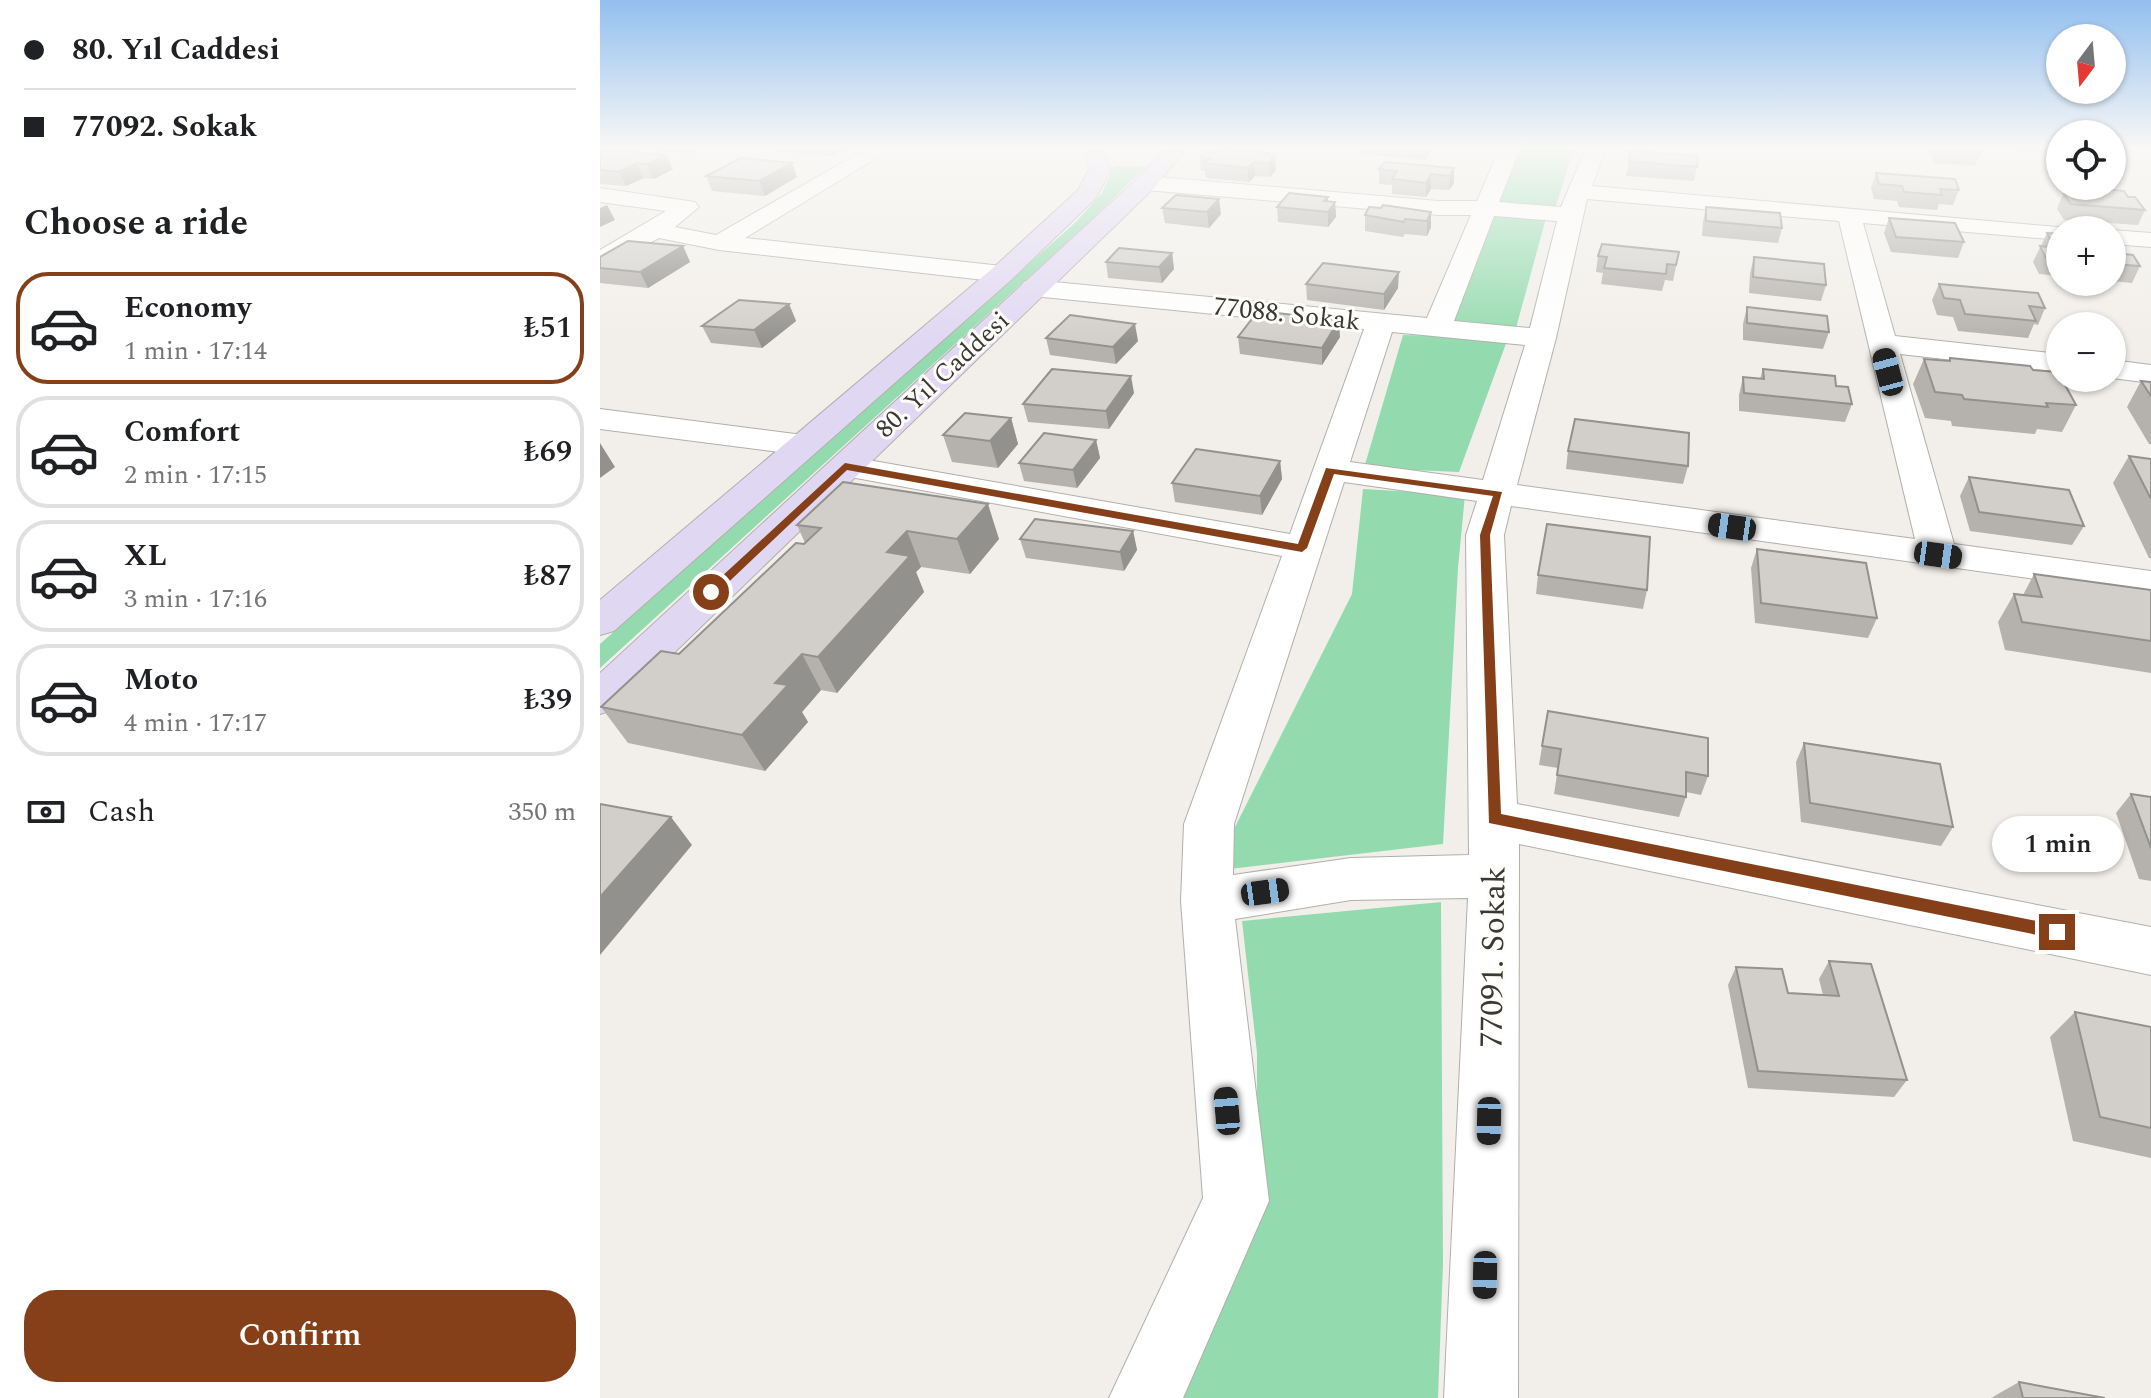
<!DOCTYPE html>
<meta charset="utf-8">
<style>
:root{--surface:#fff;--page:#f2f2f2;--text:#202124;--muted:#757577;--line:#e0e0e0;--accent:#854019}
body{margin:0;font-family:Spectral,serif;background:var(--page);color:var(--text);height:100vh;display:flex;flex-direction:column;font-size:30px;white-space:nowrap}
*{box-sizing:border-box;margin:0}
p{font-size:26px;color:var(--muted)}
.icon{flex:none;width:44px;height:44px;fill:none;stroke:currentColor;stroke-width:2;stroke-linecap:round;stroke-linejoin:round}
.map{position:relative;flex:1;overflow:hidden}
.panel{display:flex;flex-direction:column;background:var(--surface);width:600px}
.panel>*{flex:none}
.top-card{display:grid;align-content:center;height:176px;padding:0 24px;background:var(--surface)}
.needle{width:52px;rotate:196deg}
.buttons{position:absolute;left:1446px;top:24px;display:grid;gap:16px}
.buttons a{display:grid;place-items:center;width:80px;height:80px;border-radius:50%;background:var(--surface);box-shadow:0 2px 6px #0004;font-size:40px}
.end{position:absolute;width:36px;height:36px;margin:-18px;border:10px solid #854019;background:#fff;box-shadow:0 0 0 4px #fff}
.from{border-radius:50%}
.bubble{position:absolute;height:56px;border-radius:28px;background:var(--surface);box-shadow:0 2px 6px #0004;font-size:26px;font-weight:600;line-height:56px;text-align:center}
.car{position:absolute;width:24px;height:48px;margin:-24px -12px;border-radius:10px;box-shadow:0 0 6px 2px #0007;background:linear-gradient(#222 24%,#8ab4d8 0 40%,#222 0 76%,#8ab4d8 0 86%,#222 0)}
.top-card b{display:flex;align-items:center;gap:28px;height:76px;font-size:30px}
.top-card b+b{border-top:2px solid var(--line)}
.top-card i{width:20px;height:20px;background:var(--text)}
ul{padding:0;list-style:none}
li{display:flex;align-items:center;gap:24px;height:112px;margin:0 16px 12px;padding:0 8px;border:4px solid var(--line);border-radius:32px}
li div{flex:1}
li b{display:block;font-size:30px}
li em{font-style:normal;font-weight:600}
li.on{border-color:var(--accent)}
li>.icon{width:72px;height:72px;stroke-width:1.5}
h2{padding:0 24px;font-size:36px;line-height:96px}
.pay{display:flex;align-items:center;gap:20px;height:88px;padding:0 24px;font-size:30px}
.pay p{margin-inline-start:auto}
.cta{display:flex;gap:16px;margin-top:auto;padding:16px 24px}
.cta a{flex:1;height:92px;border-radius:32px;background:var(--accent);color:#fff;font-size:32px;font-weight:600;line-height:92px;text-align:center}
main{display:flex;flex:1;min-height:0}
.map>svg:first-child{display:block}
.green{fill:#93dbae}
.lines{fill:none;stroke-linecap:round;stroke-linejoin:round}
.street-casing{stroke:#b2afaa;stroke-width:2}
.secondary-casing{stroke:#b2afaa;stroke-width:2}
.street{fill:#fff;fill-rule:evenodd}
.secondary{fill:#e0d7f3;fill-rule:evenodd}
.wall{fill:#b5b2ae}
.shaded-wall{fill:#93918d}
.building{fill:#d2cfca;stroke:#93918d;stroke-width:2}
.route{fill:#854019}
.labels{text-anchor:middle;stroke-width:6;stroke-linejoin:round;paint-order:stroke}
.far-street-label{font-size:26px;fill:#3a3937;stroke:#fffdf9}
.street-label{font-size:32px;fill:#3a3937;stroke:#fffdf9}
</style>
<main>
<section class="panel">
<div class="top-card">
<b><i class="from"></i>80. Yıl Caddesi</b>
<b><i></i>77092. Sokak</b>
</div>
<h2>Choose a ride</h2>
<ul>
<li class="on"><svg class="icon" aria-label="car" viewBox="0 0 24 24"><path d="M5 17H2v-5l4-1 3-4h7l3 4 3 1v5h-3M9 17h6M6 11h13"/><circle cx="7" cy="17" r="2"/><circle cx="17" cy="17" r="2"/></svg><div><b>Economy</b><p>1 min · 17:14</p></div><em>₺51</em></li>
<li><svg class="icon" aria-label="car" viewBox="0 0 24 24"><path d="M5 17H2v-5l4-1 3-4h7l3 4 3 1v5h-3M9 17h6M6 11h13"/><circle cx="7" cy="17" r="2"/><circle cx="17" cy="17" r="2"/></svg><div><b>Comfort</b><p>2 min · 17:15</p></div><em>₺69</em></li>
<li><svg class="icon" aria-label="car" viewBox="0 0 24 24"><path d="M5 17H2v-5l4-1 3-4h7l3 4 3 1v5h-3M9 17h6M6 11h13"/><circle cx="7" cy="17" r="2"/><circle cx="17" cy="17" r="2"/></svg><div><b>XL</b><p>3 min · 17:16</p></div><em>₺87</em></li>
<li><svg class="icon" aria-label="car" viewBox="0 0 24 24"><path d="M5 17H2v-5l4-1 3-4h7l3 4 3 1v5h-3M9 17h6M6 11h13"/><circle cx="7" cy="17" r="2"/><circle cx="17" cy="17" r="2"/></svg><div><b>Moto</b><p>4 min · 17:17</p></div><em>₺39</em></li>
</ul>
<div class="pay"><svg class="icon" aria-label="cash" viewBox="0 0 24 24"><path d="M3 7h18v10H3z"/><circle cx="12" cy="12" r="2"/></svg>Cash<p>350 m</p></div>
<div class="cta"><a>Confirm</a></div>
</section>
<div class="map">
<svg width="1551" height="1398" viewBox="0 0 1551 1398">
<rect width="100%" height="100%" fill="#f2efea"/>
<g class="green">
<path d="M919 148H974L955 209 895 204Z"/>
<path d="M514 166 546 167 488 223 0 668V644L476 222 502 193Z"/>
<path d="M891 215 946 218 916 328 848 321Z"/>
<path d="M803 335 908 338 859 472 764 468Z"/>
<path d="M763 489 865 495 858 568 843 844 630 869 634 829 752 594Z"/>
<path d="M841 902 843 1264 838 1398H582L657 1220V1053L642 921Z"/>
</g>
<g class="lines">
<g class="street-casing">
<g id="street">
<path d="M5 148H33L30 152 0 164V150Z"/>
<path d="M268 148H293L145 238 402 266 411 268 415 274 411 280 402 282 119 250 59 238 0 268V250L66 211 0 202V188L95 202 99 207 75 227 116 235Z"/>
<path d="M900 148H920L899 202 961 207 986 148H1006L992 186 1469 228 1470 230H1460V240L1263 223 1295 336 1460 354V372L1300 354 1354 544 1551 571V595L911 506 904 535 917 804 1551 927V975L919 844 918 1398H844L868 898 751 900 635 919 669 1201 583 1398H509L603 1198 581 901 584 824 682 556 245 476 233 473 228 466 233 459 245 456 690 534 764 329 433 296 424 294 420 288 424 282 433 280 827 318 871 215H838L546 190 535 183 546 176 838 201H877ZM987 199 1239 221 1315 539 917 485 956 338ZM894 216 957 221 930 328 854 321ZM792 332 925 345 883 480 750 462ZM744 482 877 501 866 535 869 855 751 858 633 875 634 824Z"/>
<path d="M1511 230H1512L1551 233V247L1512 244Z"/>
<path d="M1512 360 1551 365V383L1512 378Z"/>
<path d="M0 409 203 435 215 438 220 445 215 452 203 455 0 429Z"/>
</g>
</g>
<g class="secondary-casing">
<g id="secondary">
<path d="M493 148 502 150 511 169 496 198 411 280 14 631 0 635V600L393 268 478 190 489 169 485 154Z"/>
<path d="M566 148H587L554 188 16 709 0 714V673L538 178Z"/>
</g>
</g>
<use href="#street" class="street"/>
<use href="#secondary" class="secondary"/>
</g>
<g class="wall">
<path d="M49 148H100L89 154 50 150Z"/>
<path d="M174 148H246L232 156 176 152Z"/>
<path d="M662 148H688L687 150Z"/>
<path d="M760 148H834L825 160 760 154Z"/>
<path d="M1328 148H1379L1381 152 1375 166 1334 163Z"/>
<path d="M1416 148H1460V153L1417 150Z"/>
<path d="M1031 151 1097 167 1094 181 1026 176Z"/>
<path d="M0 153 73 169 54 179 44 178 26 186 0 184Z"/>
<path d="M615 153 670 156 676 170 670 177 655 176 649 182 606 178 605 171H601L600 157Z"/>
<path d="M854 168V183L849 190 831 189 826 197 792 194V185L779 184V169Z"/>
<path d="M1276 173 1359 190 1353 205 1339 204 1337 210 1299 207 1297 201 1274 199 1271 187Z"/>
<path d="M106 176 197 177 165 196 112 191Z"/>
<path d="M1466 186 1528 197 1545 210 1538 225 1464 220 1457 209Z"/>
<path d="M728 201 735 202 736 217 728 227 678 222 677 207Z"/>
<path d="M1106 207 1182 228 1178 243 1102 236 1103 222Z"/>
<path d="M562 208 621 214 609 228 565 223Z"/>
<path d="M831 212V227L827 236 805 234 803 237 765 231V215Z"/>
<path d="M1289 218 1364 242 1358 258 1291 252 1284 233Z"/>
<path d="M1447 233 1460 234V276L1439 274 1433 262Z"/>
<path d="M83 246 90 262 48 288 0 283V257Z"/>
<path d="M1079 252 1073 281 1065 280 1062 291 1001 284 1003 273 996 272 998 256Z"/>
<path d="M572 253 574 269 562 283 508 278 506 262Z"/>
<path d="M1154 257 1226 285 1221 301 1149 293 1150 273Z"/>
<path d="M1512 264 1540 266 1532 283 1512 281Z"/>
<path d="M706 284 798 288 784 310 707 300Z"/>
<path d="M1339 284 1445 308 1438 325 1434 324 1428 338 1358 331 1353 317 1337 315 1332 300Z"/>
<path d="M189 304 196 321 162 348 111 343 102 326Z"/>
<path d="M1147 307 1229 332 1223 349 1143 340V324Z"/>
<path d="M638 337H740L722 365 640 354Z"/>
<path d="M446 338 538 341 516 364 450 355Z"/>
<path d="M1350 358 1433 370 1476 405 1462 432 1437 429 1435 434 1352 426 1351 421 1325 418 1313 384 1324 359 1349 361Z"/>
<path d="M1163 369 1236 386 1252 404 1245 422 1139 411V395L1143 377 1160 379Z"/>
<path d="M1541 381 1551 382V444H1549L1527 407Z"/>
<path d="M534 393 509 429 428 422 423 404Z"/>
<path d="M411 418 418 444 398 468 352 462 343 435Z"/>
<path d="M496 440 500 458 477 488 424 481 419 463Z"/>
<path d="M968 451 1088 466 1083 484 966 469Z"/>
<path d="M1529 456 1551 459V558H1549L1513 483Z"/>
<path d="M680 461 682 479 662 515 575 502 572 483Z"/>
<path d="M1369 477 1484 526 1472 545 1370 531 1360 496Z"/>
<path d="M243 482 399 539 370 574 321 567 316 572 324 592 237 693 221 690 202 712 208 722 165 771 28 743 1 707 79 654 204 544 205 543 197 525Z"/>
<path d="M533 531 537 550 524 571 426 558 420 539Z"/>
<path d="M1157 549 1277 618 1268 638 1155 623 1151 568Z"/>
<path d="M1434 574 1551 590V673L1405 650 1398 622 1414 594 1423 595Z"/>
<path d="M938 575 1047 590 1043 609 936 594Z"/>
<path d="M948 711 1108 776 1101 795 1086 792V797L1079 817 954 794 958 768 939 765Z"/>
<path d="M1204 743 1353 827 1341 846 1201 822 1196 762Z"/>
<path d="M1531 794 1551 797V881L1539 879 1516 813Z"/>
<path d="M1229 961 1307 1080 1294 1097 1148 1088 1128 985 1136 967 1188 993 1223 995 1219 979Z"/>
<path d="M1475 1012 1551 1027V1158L1473 1141 1450 1037Z"/>
<path d="M1419 1382 1505 1398H1391Z"/>
</g>
<g class="shaded-wall">
<path d="M86 148H100L89 154Z"/>
<path d="M230 148H246L232 156Z"/>
<path d="M825 148H834L825 160Z"/>
<path d="M669 153 670 161 675 156 676 170 670 177 667 155Z"/>
<path d="M66 155 73 169 54 179 47 164Z"/>
<path d="M654 162 655 176 649 182 647 168Z"/>
<path d="M37 163 44 178 26 186 19 172Z"/>
<path d="M192 163 197 177 165 196 159 181Z"/>
<path d="M854 168V183L849 190 850 176Z"/>
<path d="M831 174V189L826 197V183Z"/>
<path d="M728 197V212L735 202 736 217 728 227V212L724 201Z"/>
<path d="M619 199 621 214 609 228 607 212Z"/>
<path d="M7 205 15 220 0 227V208Z"/>
<path d="M831 212V227L827 236V221Z"/>
<path d="M83 246 90 262 48 288 40 272Z"/>
<path d="M572 253 574 269 562 283 559 267Z"/>
<path d="M799 272 798 288 784 310V294Z"/>
<path d="M189 304 196 321 162 348 154 330Z"/>
<path d="M739 320 740 337 722 365V348Z"/>
<path d="M535 324 538 341 516 364 513 347Z"/>
<path d="M531 376 534 393 509 429 506 411Z"/>
<path d="M411 418 418 444 398 468 390 441Z"/>
<path d="M496 440 500 458 477 488 473 470Z"/>
<path d="M0 443 15 467 0 478Z"/>
<path d="M680 461 682 479 662 515 660 496Z"/>
<path d="M388 504 399 539 370 574 357 539Z"/>
<path d="M307 531 321 567 316 572 324 592 237 693 218 657 287 552Z"/>
<path d="M533 531 537 550 524 571 520 552Z"/>
<path d="M202 654 221 690 202 712 208 722 165 771 142 735 175 683Z"/>
<path d="M71 817 92 845 0 955V897Z"/>
</g>
<g class="building">
<path d="M620 148 669 153 667 155 675 156 669 163 654 162 647 168 604 163 611 158 600 157 605 152 615 153Z"/>
<path d="M1339 148H1379L1381 152 1339 149Z"/>
<path d="M7 150 66 155 47 164 37 163 19 172 0 170V153Z"/>
<path d="M1031 151 1098 156 1097 167 1029 161Z"/>
<path d="M141 158 192 163 159 181 106 176Z"/>
<path d="M785 162 854 168 850 176 831 174 826 183 792 179 797 171 779 169Z"/>
<path d="M1276 173 1355 179 1359 190 1340 189 1342 195 1304 192 1302 186 1279 184Z"/>
<path d="M1466 186 1524 191 1528 197H1535L1545 210 1471 204 1464 194H1471Z"/>
<path d="M689 193 728 197 724 201 735 202 728 212 677 207Z"/>
<path d="M576 195 619 199 607 212 562 208Z"/>
<path d="M783 205 831 212 827 221 805 219 804 222 765 215 769 207 781 208Z"/>
<path d="M1106 207 1180 213 1182 228 1106 221Z"/>
<path d="M1289 218 1355 223 1364 242 1296 237Z"/>
<path d="M1447 233 1460 234V259L1446 258 1440 246 1455 248Z"/>
<path d="M28 241 83 246 40 272 0 268V257Z"/>
<path d="M1002 244 1079 252 1076 265 1067 264 1066 274 1004 268 1007 257 998 256Z"/>
<path d="M519 248 572 253 559 267 506 262Z"/>
<path d="M1512 248 1515 253 1533 255 1540 266 1512 264Z"/>
<path d="M1154 257 1224 264 1226 285 1153 277Z"/>
<path d="M723 263 799 272 784 294 706 284Z"/>
<path d="M1339 284 1438 293 1445 308 1429 306 1436 321 1365 314 1360 300 1344 298Z"/>
<path d="M139 300 189 304 154 330 102 326Z"/>
<path d="M1147 307 1227 316 1229 332 1147 323Z"/>
<path d="M658 311 739 320 722 348 638 337Z"/>
<path d="M470 315 535 324 513 347 446 338Z"/>
<path d="M1350 358 1430 366 1433 370 1458 372 1476 405 1446 403 1448 407 1364 399 1362 395 1335 392 1324 359 1350 361Z"/>
<path d="M452 369 531 376 506 411 423 404Z"/>
<path d="M1163 369 1235 376 1236 386 1248 387 1252 404 1144 393 1143 377 1164 379Z"/>
<path d="M1541 381 1551 382V396Z"/>
<path d="M365 413 411 418 390 441 343 435Z"/>
<path d="M975 419 1089 433 1088 466 968 451Z"/>
<path d="M444 433 496 440 473 470 419 463Z"/>
<path d="M596 449 680 461 660 496 572 483Z"/>
<path d="M1529 456 1551 459V499Z"/>
<path d="M1369 477 1469 490 1484 526 1379 512Z"/>
<path d="M243 482 388 504 357 539 307 531 287 552 310 556 218 657 202 654 175 683 188 685 142 735 1 707 61 651 79 654 196 543 204 544 221 528 197 525Z"/>
<path d="M435 519 533 531 520 552 420 539Z"/>
<path d="M947 524 1050 537 1047 590 938 575Z"/>
<path d="M1157 549 1266 563 1277 618 1161 603Z"/>
<path d="M1434 574 1551 590V641L1422 622 1414 594 1442 597Z"/>
<path d="M948 711 1108 738V776L1086 772V797L957 775 961 749 942 746Z"/>
<path d="M1204 743 1340 764 1353 827 1210 803Z"/>
<path d="M1531 794 1551 797V848Z"/>
<path d="M0 804 71 817 0 897Z"/>
<path d="M1229 961 1271 964 1307 1080 1158 1071 1136 967 1182 969 1188 993 1239 996Z"/>
<path d="M1475 1012 1551 1027V1128L1500 1117Z"/>
<path d="M1419 1382 1505 1398H1423Z"/>
</g>
<linearGradient id="sky" x2="0" y2="1"><stop stop-color="#92bfef"/><stop offset="0.43" stop-color="#f9f8f6"/><stop offset="1" stop-color="#f9f8f6" stop-opacity="0"/></linearGradient>
<rect width="1551" height="344" fill="url(#sky)"/>
<path class="route" d="M245 463 698 544 726 468 902 492 890 535 901 814 1457 925 1465 932 1457 939 889 823 880 535 893 496 734 474 707 548 702 552 247 470 115 595H107V590Z"/>
<g class="labels">
<g class="far-street-label">
<text transform="translate(687 313) rotate(6)" y="9">77088. Sokak</text>
<text transform="translate(342 374) rotate(-43)" y="9">80. Yıl Caddesi</text>
</g>
<g class="street-label">
<text transform="translate(892 957) rotate(-89)" y="11">77091. Sokak</text>
</g>
</g>
</svg>
<div class="buttons">
<a><svg class="needle" viewBox="-14 -14 28 28"><path d="M0-13l5 13h-10z" fill="#e53935"/><path d="M0 13l5-13h-10z" fill="#757577"/></svg></a>
<a><svg class="icon" aria-label="locate" viewBox="0 0 24 24"><circle cx="12" cy="12" r="6"/><path d="M12 2v4M12 18v4M2 12h4M18 12h4"/></svg></a>
<a>+</a>
<a>−</a>
</div>
<i class="end from" style="left:111px;top:592px"></i>
<i class="end" style="left:1457px;top:932px"></i>
<div class="bubble" style="left:1392px;top:816px;width:132px">1 min</div>
<i class="car" style="left:1288px;top:372px;rotate:345deg"></i>
<i class="car" style="left:1132px;top:527px;rotate:278deg"></i>
<i class="car" style="left:1338px;top:555px;rotate:98deg"></i>
<i class="car" style="left:665px;top:892px;rotate:82deg"></i>
<i class="car" style="left:627px;top:1111px;rotate:355deg"></i>
<i class="car" style="left:889px;top:1121px;rotate:181deg"></i>
<i class="car" style="left:885px;top:1275px;rotate:181deg"></i>
</div>
</main>
